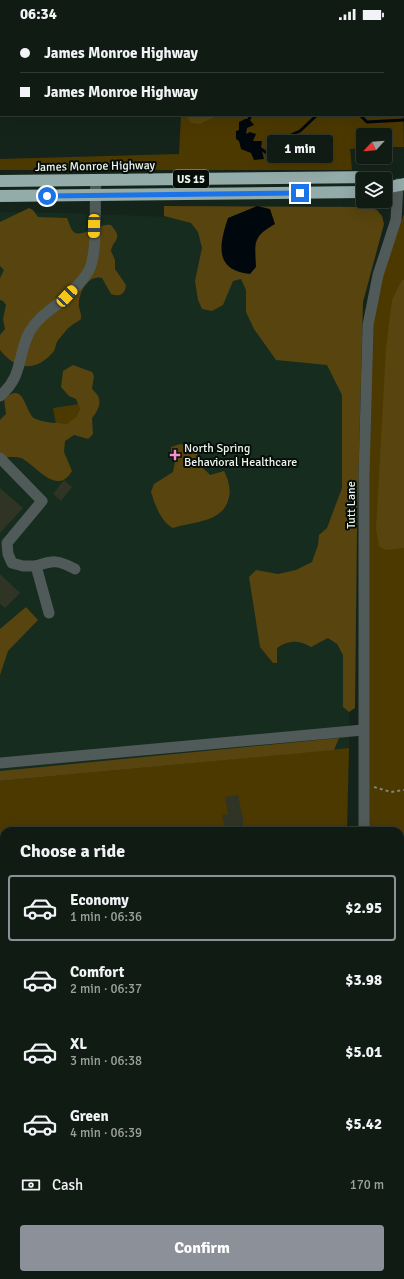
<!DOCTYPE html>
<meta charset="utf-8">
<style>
:root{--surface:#101b14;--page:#1e2822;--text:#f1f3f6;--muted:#9ca1a0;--line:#303934;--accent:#8c9099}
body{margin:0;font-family:Signika,sans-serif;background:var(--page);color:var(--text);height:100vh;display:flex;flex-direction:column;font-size:15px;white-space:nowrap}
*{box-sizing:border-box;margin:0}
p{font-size:13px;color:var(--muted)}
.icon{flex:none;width:22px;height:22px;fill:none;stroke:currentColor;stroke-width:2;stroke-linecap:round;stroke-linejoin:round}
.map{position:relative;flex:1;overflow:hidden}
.details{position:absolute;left:0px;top:799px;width:404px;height:452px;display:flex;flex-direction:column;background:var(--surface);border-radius:12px 12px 0 0;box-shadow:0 4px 16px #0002,0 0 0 1px var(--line)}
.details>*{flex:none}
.hud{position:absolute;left:0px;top:0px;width:404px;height:88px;box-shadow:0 4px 16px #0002,0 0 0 1px var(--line);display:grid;align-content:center;height:88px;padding:0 20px;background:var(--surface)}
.needle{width:26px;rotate:244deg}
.controls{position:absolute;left:356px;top:100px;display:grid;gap:8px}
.controls a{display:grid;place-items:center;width:36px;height:36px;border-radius:4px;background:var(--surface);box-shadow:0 4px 16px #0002,0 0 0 1px var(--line);font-size:20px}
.end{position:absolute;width:18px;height:18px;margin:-9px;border:5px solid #1a73e8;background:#fff;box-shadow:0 0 0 2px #fff}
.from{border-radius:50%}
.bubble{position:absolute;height:28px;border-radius:4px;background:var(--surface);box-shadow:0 4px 16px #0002,0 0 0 1px var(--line);font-size:13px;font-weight:800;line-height:28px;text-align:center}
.car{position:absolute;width:12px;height:24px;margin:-12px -6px;border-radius:5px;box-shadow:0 0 3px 1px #0007;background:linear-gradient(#f5c518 24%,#345 0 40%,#f5c518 0 76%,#345 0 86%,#f5c518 0)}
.hud b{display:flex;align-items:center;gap:14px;height:38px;font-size:15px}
.hud b+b{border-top:1px solid var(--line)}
.hud i{width:10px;height:10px;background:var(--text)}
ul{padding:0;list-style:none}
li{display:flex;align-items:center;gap:12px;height:66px;margin:0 8px 6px;padding:0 12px;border:2px solid transparent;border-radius:4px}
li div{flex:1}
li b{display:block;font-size:15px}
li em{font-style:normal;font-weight:800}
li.active{border-color:var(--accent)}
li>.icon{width:36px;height:36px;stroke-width:1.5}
h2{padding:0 20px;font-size:18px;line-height:48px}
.pay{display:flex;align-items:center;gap:10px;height:44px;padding:0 20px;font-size:15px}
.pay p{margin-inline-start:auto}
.action{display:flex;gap:8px;margin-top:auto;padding:8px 20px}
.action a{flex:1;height:46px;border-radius:4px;background:var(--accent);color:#fff;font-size:16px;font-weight:800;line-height:46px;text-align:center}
.status{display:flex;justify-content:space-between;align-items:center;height:28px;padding:0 20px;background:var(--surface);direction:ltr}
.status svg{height:11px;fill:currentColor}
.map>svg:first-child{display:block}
.built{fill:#162c1f}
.green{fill:#4c3900}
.forest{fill:#57440e}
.water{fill:#00080d}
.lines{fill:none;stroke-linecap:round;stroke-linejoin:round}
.stream{stroke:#00080d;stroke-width:3}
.building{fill:#2f3425}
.path{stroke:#79867e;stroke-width:2;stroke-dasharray:3 3;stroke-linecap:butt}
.minor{stroke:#505a59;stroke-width:11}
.highway{stroke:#93aba9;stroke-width:12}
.route{stroke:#1a73e8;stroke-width:5}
.poi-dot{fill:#f98fca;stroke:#060c08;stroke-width:1.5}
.labels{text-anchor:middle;stroke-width:4;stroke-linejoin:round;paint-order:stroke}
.shield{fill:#060c08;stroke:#a7b0aa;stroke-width:1}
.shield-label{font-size:11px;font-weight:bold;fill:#ecf6ef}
.street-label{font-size:12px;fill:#ecf6ef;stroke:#060c08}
.poi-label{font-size:12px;fill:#ecf6ef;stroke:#060c08;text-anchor:start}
</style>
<div class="status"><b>06:34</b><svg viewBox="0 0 49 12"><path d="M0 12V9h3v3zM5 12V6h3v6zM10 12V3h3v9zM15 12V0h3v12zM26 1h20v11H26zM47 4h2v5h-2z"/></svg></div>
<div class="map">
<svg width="404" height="1251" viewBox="0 0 404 1251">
<rect width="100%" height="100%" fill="#15241b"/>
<path class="built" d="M0 184 65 185 353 196 349 720 0 753Z"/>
<g class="green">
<path d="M0 0H341V1H1V47Z"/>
<path d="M403 77 404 119H385V107H363V120L350 121 352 142H0V131L179 126 181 87H403Z"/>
<path d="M404 186V1251H368V1247H400V803H360L366 294Z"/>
<path d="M79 376 82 397 57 402 53 380Z"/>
<path d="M349 720 347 803H4V1032L0 1030V753Z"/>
</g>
<g class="forest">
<path d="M186 87H218L200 96 191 95Z"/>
<path d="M164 178 369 179 377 182 382 188 384 196 363 274 357 502 355 680 349 684 343 679V627L337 616 328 610 311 619C299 612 288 612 277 620V635H273L260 619 249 549 256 542 278 546 296 542 312 534 318 517 319 507 327 500 342 460V367L327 337 276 332 254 301 246 284V262L241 251 233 253 223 277 212 283 202 281 198 272 195 253 202 220 198 204 191 195 164 188Z"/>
<path d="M29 180 33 182 38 189 67 190C69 194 70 199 72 202 78 213 100 194 111 197 124 212 113 211 111 223L115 232V241L126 257C125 267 119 269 111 266L102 250C89 246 79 264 79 275 78 280 82 285 81 291 78 294 74 295 71 298 66 301 63 307 59 311 56 314 56 319 54 323 37 344 16 343 0 322V307L5 301 3 291 6 277 3 273 0 272V250L4 242 0 238V194Z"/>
<path d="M402 252H404V520L385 522 379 518 376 501 386 320 392 272Z"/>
<path d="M73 337 92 344 94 348 92 360C93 363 96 364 98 368 102 376 97 384 92 390L93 406 88 411 74 407 65 413 64 424 72 443C57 469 36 437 21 430 15 428 9 430 2 429L0 425V392L6 386 4 371C26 351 24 387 36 391 44 395 58 395 67 396L77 388 80 381 76 371 69 368 61 359 63 343Z"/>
<path d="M180 416C203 418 194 428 203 440 205 442 208 445 210 447L224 443C228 451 231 460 229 469 224 495 194 493 173 500 161 494 155 477 151 464L154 456 173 444 175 434 171 429V419Z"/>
<path d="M26 579 38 592 8 623 0 647V601Z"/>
<path d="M339 710 334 722 0 753V743Z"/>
<path d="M0 1030 4 1032V1092L0 1093Z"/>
</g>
<g class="water">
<path d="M245 91H249L254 97 247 100 246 106 250 104 256 106 253 113H262L261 119 264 131 254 132 251 125 241 121 239 113 236 111V103L239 102V94Z"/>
<path d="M257 178 270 181 275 196C252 209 255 215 256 239L250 246C214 242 219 217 228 190Z"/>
</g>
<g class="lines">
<g class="stream">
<path d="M124 1 126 0"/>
<path d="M190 1V0"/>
<path d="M0 19 1 18"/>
<path d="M403 43H404"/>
<path d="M360 87 367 94 404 92"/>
<path d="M248 93 251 87"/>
<path d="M258 119 270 127 278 122V113L300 103 317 87"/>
</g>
</g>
<g class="building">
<path d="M64 452 72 459 61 473 53 466Z"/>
<path d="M0 460 23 480 0 505Z"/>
<path d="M0 546 20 565 5 580 0 576Z"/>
<path d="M238 767 243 791V803H229L228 798 225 799 222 787 228 786 225 769Z"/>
</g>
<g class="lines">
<path class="path" d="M374 759 391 764 404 762"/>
<g class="minor">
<path d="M0 368C24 348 17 326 30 303 38 288 55 280 67 268 75 260 86 250 90 240 98 220 94 176 96 152"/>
<path d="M0 430 42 473 7 515 8 526 12 535 23 538H36L49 585"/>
<path d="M36 538C54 532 58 532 75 541"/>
<path d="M0 735 363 702"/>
<path d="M364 803V447L368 297 378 247 396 192 398 156"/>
<path d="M351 1251V1247"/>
</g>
<g class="highway">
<path d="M0 153 376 149 382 151"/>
<path d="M385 160 404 156"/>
<path d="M0 168 363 164"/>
</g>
</g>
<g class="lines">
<path class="route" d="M47 168 300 165"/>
</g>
<path class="poi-dot" d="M173 421h4v4h4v4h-4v4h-4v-4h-4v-4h4z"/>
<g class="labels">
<rect class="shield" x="173" y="142" width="36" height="18" rx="3"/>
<g class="shield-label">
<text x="191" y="155">US 15</text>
</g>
<g class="street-label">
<text transform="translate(95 138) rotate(-1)" y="4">James Monroe Highway</text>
<text transform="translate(351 477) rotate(-90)" y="4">Tutt Lane</text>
</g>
<g class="poi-label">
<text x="184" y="424">North Spring<tspan x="184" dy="14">Behavioral Healthcare</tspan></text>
</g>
</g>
</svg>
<div class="controls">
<a><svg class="needle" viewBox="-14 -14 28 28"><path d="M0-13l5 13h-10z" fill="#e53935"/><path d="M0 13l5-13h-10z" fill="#9ca1a0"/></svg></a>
<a><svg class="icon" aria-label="layers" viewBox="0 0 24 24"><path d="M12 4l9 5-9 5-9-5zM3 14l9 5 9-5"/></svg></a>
</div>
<i class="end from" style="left:47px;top:168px"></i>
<i class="end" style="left:300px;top:165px"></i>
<div class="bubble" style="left:267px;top:107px;width:66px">1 min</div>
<i class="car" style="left:94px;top:198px;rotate:181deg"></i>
<i class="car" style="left:67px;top:268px;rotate:43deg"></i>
<div class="hud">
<b><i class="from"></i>James Monroe Highway</b>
<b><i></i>James Monroe Highway</b>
</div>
<section class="details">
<h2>Choose a ride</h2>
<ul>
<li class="active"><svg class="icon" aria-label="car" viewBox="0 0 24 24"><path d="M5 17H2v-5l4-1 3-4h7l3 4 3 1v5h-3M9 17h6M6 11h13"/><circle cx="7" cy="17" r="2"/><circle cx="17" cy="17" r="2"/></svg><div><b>Economy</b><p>1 min · 06:36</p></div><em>$2.95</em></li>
<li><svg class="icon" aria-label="car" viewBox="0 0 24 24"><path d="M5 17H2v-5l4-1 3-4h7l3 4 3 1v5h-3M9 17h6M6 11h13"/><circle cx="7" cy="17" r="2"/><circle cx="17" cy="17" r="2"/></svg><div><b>Comfort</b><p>2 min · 06:37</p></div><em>$3.98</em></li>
<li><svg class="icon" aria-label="car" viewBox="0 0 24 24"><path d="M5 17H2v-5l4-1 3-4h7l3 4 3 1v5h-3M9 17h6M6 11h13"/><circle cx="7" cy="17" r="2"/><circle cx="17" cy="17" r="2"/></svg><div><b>XL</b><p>3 min · 06:38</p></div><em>$5.01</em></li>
<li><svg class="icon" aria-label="car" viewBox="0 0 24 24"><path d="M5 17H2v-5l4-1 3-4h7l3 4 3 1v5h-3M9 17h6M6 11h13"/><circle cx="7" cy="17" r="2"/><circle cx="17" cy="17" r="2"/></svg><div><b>Green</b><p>4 min · 06:39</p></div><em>$5.42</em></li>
</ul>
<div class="pay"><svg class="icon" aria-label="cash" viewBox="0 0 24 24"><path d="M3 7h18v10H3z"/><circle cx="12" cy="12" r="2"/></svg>Cash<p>170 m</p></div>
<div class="action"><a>Confirm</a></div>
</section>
</div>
